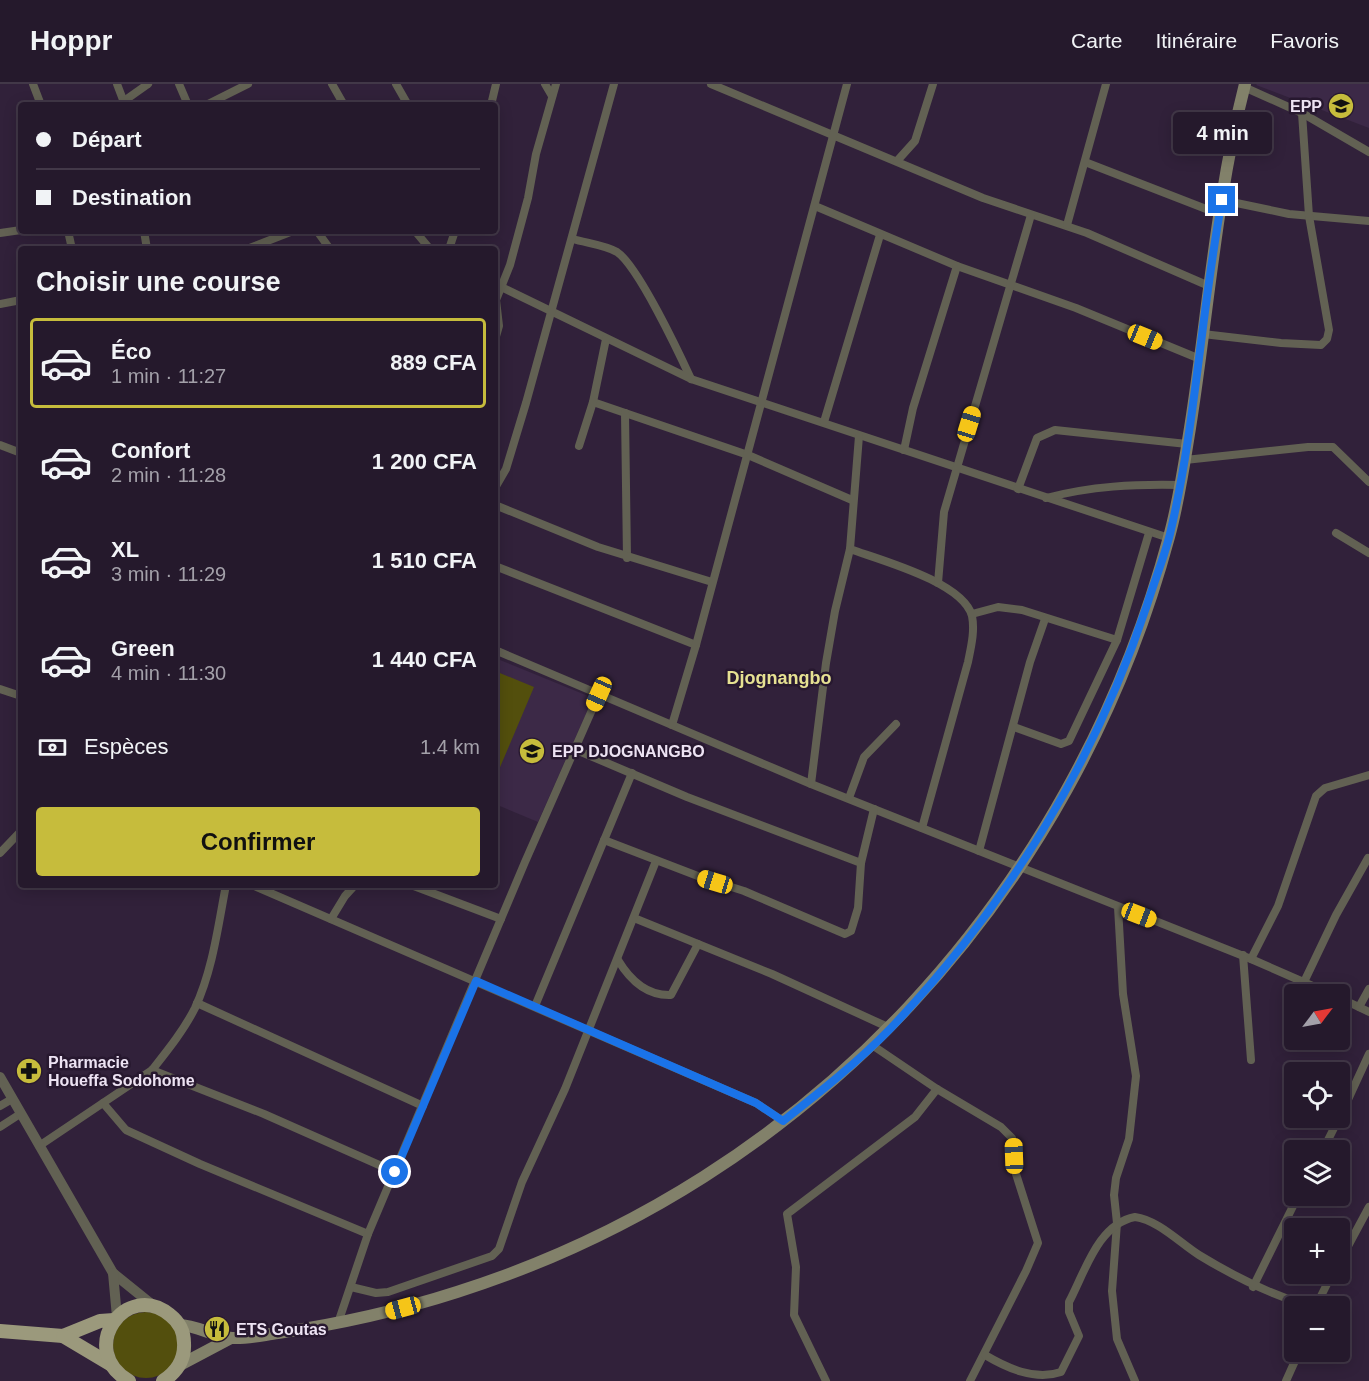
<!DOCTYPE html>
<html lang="fr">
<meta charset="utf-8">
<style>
:root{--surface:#25192c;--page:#2d2234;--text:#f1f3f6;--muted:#a3a0a9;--line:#423848;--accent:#c6bc3c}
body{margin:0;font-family:Helvetica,sans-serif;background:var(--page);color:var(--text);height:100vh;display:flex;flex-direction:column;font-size:22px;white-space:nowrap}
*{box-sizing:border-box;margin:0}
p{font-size:20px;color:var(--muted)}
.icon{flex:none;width:33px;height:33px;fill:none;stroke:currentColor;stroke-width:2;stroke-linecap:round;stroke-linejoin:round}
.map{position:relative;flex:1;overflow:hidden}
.details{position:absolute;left:18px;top:162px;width:480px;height:642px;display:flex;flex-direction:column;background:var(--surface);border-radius:6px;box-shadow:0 3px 15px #0003,0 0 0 2px var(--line)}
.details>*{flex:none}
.guide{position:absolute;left:18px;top:18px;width:480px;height:132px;border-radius:6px;box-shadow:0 3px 15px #0003,0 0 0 2px var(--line);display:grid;align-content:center;height:132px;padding:0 18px;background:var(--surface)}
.needle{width:39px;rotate:58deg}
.tools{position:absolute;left:1284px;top:900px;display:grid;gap:12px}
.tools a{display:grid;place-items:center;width:66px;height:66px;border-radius:6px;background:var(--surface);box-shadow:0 3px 15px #0003,0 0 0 2px var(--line);font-size:30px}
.end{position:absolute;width:27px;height:27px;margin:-14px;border:8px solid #1a73e8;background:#fff;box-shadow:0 0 0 3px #fff}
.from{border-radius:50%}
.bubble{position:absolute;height:42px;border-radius:6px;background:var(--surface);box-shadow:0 3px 15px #0003,0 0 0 2px var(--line);font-size:20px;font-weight:700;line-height:42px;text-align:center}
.car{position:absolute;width:18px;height:36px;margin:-18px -9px;border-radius:8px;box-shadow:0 0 4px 2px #0007;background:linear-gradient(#f5c518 24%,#345 0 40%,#f5c518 0 76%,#345 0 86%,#f5c518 0)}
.guide b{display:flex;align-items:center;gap:21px;height:57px;font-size:22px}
.guide b+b{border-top:2px solid var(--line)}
.guide i{width:15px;height:15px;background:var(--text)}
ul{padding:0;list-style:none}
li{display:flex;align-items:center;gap:18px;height:90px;margin:0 12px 9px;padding:0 6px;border:3px solid transparent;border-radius:6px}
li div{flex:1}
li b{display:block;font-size:22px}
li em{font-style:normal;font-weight:700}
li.active{border-color:var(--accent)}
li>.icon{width:54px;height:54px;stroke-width:1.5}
h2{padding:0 18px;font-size:27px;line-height:72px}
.pay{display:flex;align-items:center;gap:15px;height:66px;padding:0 18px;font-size:22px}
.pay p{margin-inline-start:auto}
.cta{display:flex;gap:12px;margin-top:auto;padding:12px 18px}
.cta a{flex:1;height:69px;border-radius:6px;background:var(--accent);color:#111;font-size:24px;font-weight:700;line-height:69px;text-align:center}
header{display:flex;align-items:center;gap:36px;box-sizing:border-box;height:84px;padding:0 30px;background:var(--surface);border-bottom:2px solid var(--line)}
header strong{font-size:28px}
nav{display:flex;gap:33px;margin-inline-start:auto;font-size:21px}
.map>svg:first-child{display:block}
.built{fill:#3c2947}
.green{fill:#534f0d}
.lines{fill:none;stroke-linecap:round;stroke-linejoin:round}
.minor{stroke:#626153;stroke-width:8}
.tertiary{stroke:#626153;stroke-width:10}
.secondary{stroke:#82816a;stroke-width:12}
.primary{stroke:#9b997c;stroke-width:14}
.route{stroke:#1a73e8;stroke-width:8}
.labels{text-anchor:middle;stroke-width:5;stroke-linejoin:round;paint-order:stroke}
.poi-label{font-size:16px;font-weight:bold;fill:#ede3f3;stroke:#27182f;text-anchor:start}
.neighbourhood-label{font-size:18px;font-weight:bold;fill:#e6e192;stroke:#27182f}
</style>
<header>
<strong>Hoppr</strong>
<nav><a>Carte</a><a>Itinéraire</a><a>Favoris</a></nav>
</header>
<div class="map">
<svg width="1369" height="1297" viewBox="0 0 1369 1297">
<rect width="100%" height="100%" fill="#31213a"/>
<g class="built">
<path d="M1257 0H1369V44L1256 1Z"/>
<path d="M495 574 593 614 538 738 495 720Z"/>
</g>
<g class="green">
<path d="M495 587 534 603 498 688 495 687Z"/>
<circle cx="146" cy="1261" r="33"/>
</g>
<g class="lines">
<g class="minor">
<path d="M33 0 41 21"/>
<path d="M117 0 125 21"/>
<path d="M179 0 188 21"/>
<path d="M332 0 344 21"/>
<path d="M396 0 408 21"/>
<path d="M545 0 552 12"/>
<path d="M711 0 983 114 1087 149 1209 202"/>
<path d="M1244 3 1302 29 1369 68"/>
<path d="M124 17 148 0"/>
<path d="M206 21 248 0"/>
<path d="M491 21 496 0"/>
<path d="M897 77 915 57 933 0"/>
<path d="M1085 78 1219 130"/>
<path d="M1222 116 1289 130 1369 137"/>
<path d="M815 122 957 182 1076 224 1200 275"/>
<path d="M1067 141 1106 0"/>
<path d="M68 147 72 165"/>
<path d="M144 147 147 165"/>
<path d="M317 147 330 165"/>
<path d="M415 147 430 165"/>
<path d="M0 149 21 146"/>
<path d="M573 155C586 159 605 161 617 168 638 182 679 269 691 295"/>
<path d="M247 165 293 147"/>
<path d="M449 165 455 147"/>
<path d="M495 200 691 295 1169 454"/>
<path d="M0 220 21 216"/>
<path d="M1203 250 1281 259 1321 261 1327 255 1329 246 1309 132 1302 29"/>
<path d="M495 256 499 242 496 216 510 181 528 114 536 70 556 0"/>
<path d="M593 318 748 371 852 416"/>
<path d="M625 329 627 474"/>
<path d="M824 338 880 151"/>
<path d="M0 361 21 369"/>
<path d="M579 362 593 318 606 255"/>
<path d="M904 366 913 324 957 182"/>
<path d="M1185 376 1308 363H1333L1369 398"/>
<path d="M495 404 506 385 526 319 614 0"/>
<path d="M1018 405 1037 354 1055 346 1187 360"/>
<path d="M1046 414C1091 402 1135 400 1181 401"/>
<path d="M495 421 598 463 712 498"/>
<path d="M1336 449 1369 469"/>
<path d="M850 465C880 476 963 498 972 532 975 547 971 563 968 578L922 744"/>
<path d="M495 482 696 561"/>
<path d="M938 499 944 428 1031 131"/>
<path d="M972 530 998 523 1022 526 1117 556"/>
<path d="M495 566 811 700 1251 875 1331 910"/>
<path d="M0 605 21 612"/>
<path d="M672 641 696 561 847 0"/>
<path d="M1014 643 1061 660 1069 657 1117 556 1149 449"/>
<path d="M574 665 687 713 861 779"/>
<path d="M811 700 826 579 835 527 850 465 859 352"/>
<path d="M849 714 864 673 896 640"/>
<path d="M604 756 703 794 744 807 845 850 851 847 858 824 861 779 874 725"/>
<path d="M979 767 1030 578 1045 535"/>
<path d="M0 769 21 747"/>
<path d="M252 801 756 1019 783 1037"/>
<path d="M411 801 501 835"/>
<path d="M1118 823 1123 910 1136 992 1129 1055 1116 1094 1114 1111 1117 1139 1112 1207 1117 1255 1135 1297"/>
<path d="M634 834 772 890 890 944"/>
<path d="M331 835 345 812 355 801"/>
<path d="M1243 871 1251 976"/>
<path d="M1251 875 1278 822 1316 712 1325 704 1369 691"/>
<path d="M618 876C630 896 646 912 671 911L698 860"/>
<path d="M1304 898 1336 831 1368 774"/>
<path d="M1340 914 1369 928"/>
<path d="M197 919 423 1022"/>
<path d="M535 922 632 689"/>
<path d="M1359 923 1369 905"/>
<path d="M872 961 937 1005 1001 1043 1012 1054 1016 1090 1038 1159 1026 1187 970 1297"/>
<path d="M152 986 264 1030 395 1088"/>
<path d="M103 1019 126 1046 200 1080 368 1150"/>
<path d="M0 1022 12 1015"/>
<path d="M1340 1033 1369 970"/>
<path d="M0 1043 20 1030"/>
<path d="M39 1062 152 986C167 967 184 946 195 924 213 885 218 842 226 801"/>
<path d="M1323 1066 1339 1034"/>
<path d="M1340 1177 1369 1123"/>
<path d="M351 1203 376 1209 388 1208 492 1172 499 1165 522 1098 565 1005 656 777"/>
<path d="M1253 1203 1298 1112"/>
<path d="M1316 1222 1332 1190"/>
<path d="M338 1239 368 1150 525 778 599 610"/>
<path d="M985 1271C1007 1284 1035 1297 1061 1288L1079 1252 1069 1228V1218C1085 1188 1098 1140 1135 1133 1158 1136 1180 1159 1199 1171 1235 1193 1269 1210 1309 1222"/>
<path d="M826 1297 794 1231 796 1183 787 1130 915 1033 937 1005"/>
<path d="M1286 1297 1299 1268"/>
</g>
<g class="tertiary">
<path d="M0 993 113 1189 155 1223"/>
<path d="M113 1189 117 1233"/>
</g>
<g class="secondary">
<path d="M179 1241C197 1241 214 1253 232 1254 247 1255 263 1251 278 1249 339 1240 398 1227 457 1208 810 1096 1073 809 1169 453 1179 417 1184 381 1190 344 1208 230 1216 113 1245 0"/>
<path d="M180 1281 231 1254"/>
</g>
<g class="primary">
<path d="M0 1247 63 1252 100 1237 114 1236"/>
<path d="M63 1252 110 1280"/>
<path d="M129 1297C76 1266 126 1195 170 1231 179 1238 184 1248 184 1259 185 1276 177 1288 163 1297"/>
</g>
</g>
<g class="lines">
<path class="route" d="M395 1088 476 897 756 1019 783 1037C820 1008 858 978 891 944 1006 823 1094 680 1147 521 1154 498 1164 474 1170 450 1196 340 1201 227 1222 116"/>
</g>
<defs>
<g id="school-disc" transform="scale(1.35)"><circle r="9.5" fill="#c6bc3c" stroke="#27182f"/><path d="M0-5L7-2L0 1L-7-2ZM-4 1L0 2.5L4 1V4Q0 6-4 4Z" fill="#111"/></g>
<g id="pharmacy-disc" transform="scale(1.35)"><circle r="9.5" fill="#c6bc3c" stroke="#27182f"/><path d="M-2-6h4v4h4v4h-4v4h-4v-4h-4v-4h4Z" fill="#111"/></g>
<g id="restaurant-disc" transform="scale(1.35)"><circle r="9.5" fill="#c6bc3c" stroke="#27182f"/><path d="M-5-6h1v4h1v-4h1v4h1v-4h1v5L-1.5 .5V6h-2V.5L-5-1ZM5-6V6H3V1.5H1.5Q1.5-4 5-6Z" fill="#111"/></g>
</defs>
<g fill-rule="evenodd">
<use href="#school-disc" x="1341" y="22"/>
<use href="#school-disc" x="532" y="667"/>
<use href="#pharmacy-disc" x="29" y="987"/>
<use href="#restaurant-disc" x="217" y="1245"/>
</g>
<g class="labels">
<g class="poi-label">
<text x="1322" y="28" text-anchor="end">EPP</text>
<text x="552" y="673">EPP DJOGNANGBO</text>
<text x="48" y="984">Pharmacie<tspan x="48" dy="18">Houeffa Sodohome</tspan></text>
<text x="236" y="1251">ETS Goutas</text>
</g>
<g class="neighbourhood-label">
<text x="779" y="600">Djognangbo</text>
</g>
</g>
</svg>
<div class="tools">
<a><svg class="needle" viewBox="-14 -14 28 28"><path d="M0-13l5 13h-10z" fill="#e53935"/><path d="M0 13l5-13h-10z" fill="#a3a0a9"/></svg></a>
<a><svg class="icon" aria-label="locate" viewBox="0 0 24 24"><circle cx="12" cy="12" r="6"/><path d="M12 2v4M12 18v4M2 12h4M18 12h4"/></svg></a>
<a><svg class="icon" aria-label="layers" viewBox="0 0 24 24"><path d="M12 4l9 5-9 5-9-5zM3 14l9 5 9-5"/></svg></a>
<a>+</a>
<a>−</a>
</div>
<i class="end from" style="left:395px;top:1088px"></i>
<i class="end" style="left:1222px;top:116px"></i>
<div class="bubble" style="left:1173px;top:28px;width:99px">4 min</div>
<i class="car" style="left:1145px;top:253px;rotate:112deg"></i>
<i class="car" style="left:969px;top:340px;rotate:17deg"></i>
<i class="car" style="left:599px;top:610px;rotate:204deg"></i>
<i class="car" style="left:715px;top:798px;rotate:287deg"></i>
<i class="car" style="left:1139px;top:831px;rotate:111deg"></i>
<i class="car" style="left:1014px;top:1072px;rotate:358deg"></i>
<i class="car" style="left:403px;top:1224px;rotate:255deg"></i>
<div class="guide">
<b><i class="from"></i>Départ</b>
<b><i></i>Destination</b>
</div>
<section class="details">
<h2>Choisir une course</h2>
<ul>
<li class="active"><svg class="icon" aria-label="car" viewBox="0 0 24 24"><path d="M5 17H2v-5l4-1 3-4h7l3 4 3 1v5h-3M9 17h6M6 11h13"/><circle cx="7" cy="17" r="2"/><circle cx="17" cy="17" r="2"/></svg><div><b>Éco</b><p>1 min · 11:27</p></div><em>889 CFA</em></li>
<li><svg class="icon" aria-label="car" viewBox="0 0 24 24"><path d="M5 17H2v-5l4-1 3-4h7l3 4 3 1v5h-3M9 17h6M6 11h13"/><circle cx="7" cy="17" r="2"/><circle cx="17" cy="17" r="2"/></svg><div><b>Confort</b><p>2 min · 11:28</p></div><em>1 200 CFA</em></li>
<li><svg class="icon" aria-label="car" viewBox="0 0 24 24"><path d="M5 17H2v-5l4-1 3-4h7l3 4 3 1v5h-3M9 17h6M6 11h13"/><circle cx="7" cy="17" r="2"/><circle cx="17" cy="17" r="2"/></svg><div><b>XL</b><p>3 min · 11:29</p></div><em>1 510 CFA</em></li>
<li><svg class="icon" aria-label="car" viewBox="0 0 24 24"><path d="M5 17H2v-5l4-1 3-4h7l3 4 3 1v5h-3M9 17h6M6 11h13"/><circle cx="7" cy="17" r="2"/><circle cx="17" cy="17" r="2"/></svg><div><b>Green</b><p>4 min · 11:30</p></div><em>1 440 CFA</em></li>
</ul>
<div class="pay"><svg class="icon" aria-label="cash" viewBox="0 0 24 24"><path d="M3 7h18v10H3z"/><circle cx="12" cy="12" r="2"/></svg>Espèces<p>1.4 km</p></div>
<div class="cta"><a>Confirmer</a></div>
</section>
</div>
